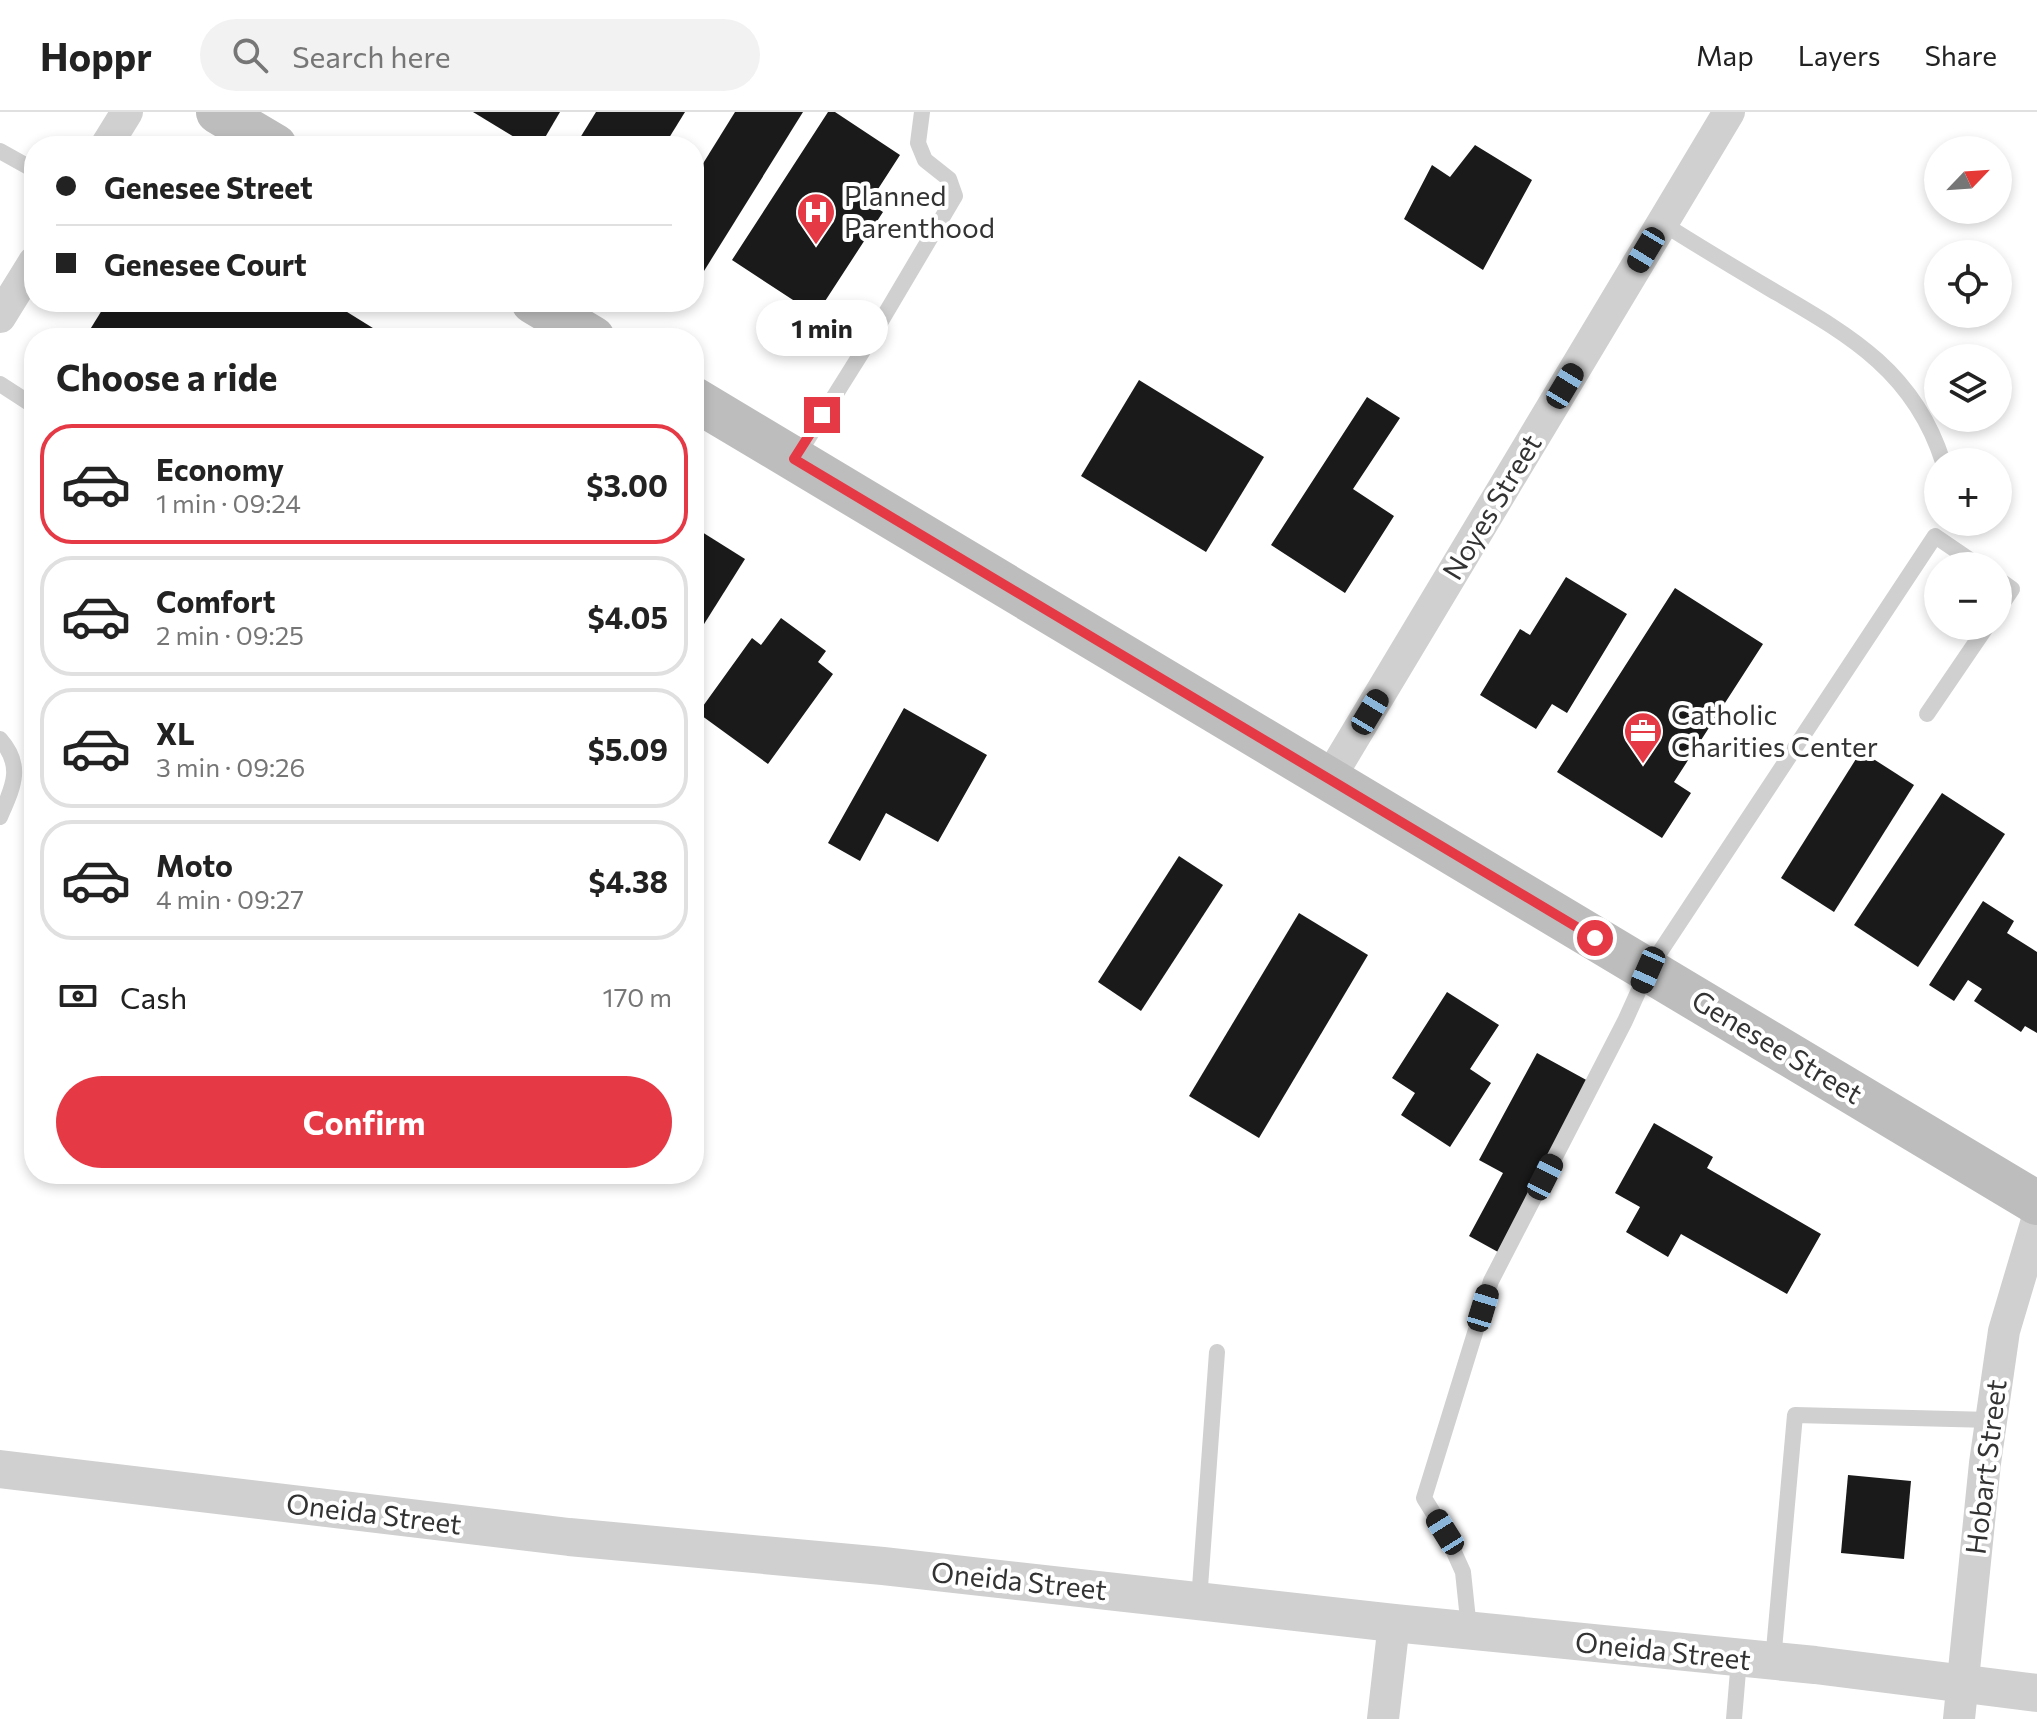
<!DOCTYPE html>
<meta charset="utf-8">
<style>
:root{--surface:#fff;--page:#f2f2f2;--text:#222;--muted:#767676;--line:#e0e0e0;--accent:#e63946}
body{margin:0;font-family:Commissioner,sans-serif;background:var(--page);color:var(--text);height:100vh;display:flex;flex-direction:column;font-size:30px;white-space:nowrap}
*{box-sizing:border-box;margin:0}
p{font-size:26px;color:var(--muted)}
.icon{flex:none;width:44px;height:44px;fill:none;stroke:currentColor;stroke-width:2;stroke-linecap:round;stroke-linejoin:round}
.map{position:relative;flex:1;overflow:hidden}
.drawer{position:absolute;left:24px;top:216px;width:680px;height:856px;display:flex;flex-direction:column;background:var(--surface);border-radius:32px;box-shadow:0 4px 12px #0003}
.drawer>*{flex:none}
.guide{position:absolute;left:24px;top:24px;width:680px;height:176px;border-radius:32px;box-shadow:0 4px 12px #0003;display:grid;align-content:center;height:176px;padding:0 32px;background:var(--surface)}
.needle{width:52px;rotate:65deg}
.tools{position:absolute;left:1924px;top:24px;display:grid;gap:16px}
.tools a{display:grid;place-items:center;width:88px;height:88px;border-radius:50%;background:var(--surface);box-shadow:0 4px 12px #0003;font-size:40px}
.end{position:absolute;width:36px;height:36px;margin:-18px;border:10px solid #e63946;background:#fff;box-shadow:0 0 0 4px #fff}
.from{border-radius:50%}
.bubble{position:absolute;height:56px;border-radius:28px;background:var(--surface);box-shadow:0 4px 12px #0003;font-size:26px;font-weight:700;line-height:56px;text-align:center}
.car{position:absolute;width:24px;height:48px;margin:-24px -12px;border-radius:10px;box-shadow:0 0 6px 2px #0007;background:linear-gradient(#222 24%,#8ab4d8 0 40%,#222 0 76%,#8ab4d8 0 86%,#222 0)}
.guide b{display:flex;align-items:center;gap:28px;height:76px;font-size:30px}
.guide b+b{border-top:2px solid var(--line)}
.guide i{width:20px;height:20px;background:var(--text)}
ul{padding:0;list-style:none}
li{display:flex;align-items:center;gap:24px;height:120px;margin:0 16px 12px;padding:0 16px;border:4px solid var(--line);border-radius:32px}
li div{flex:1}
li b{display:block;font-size:30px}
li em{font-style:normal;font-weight:700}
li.on{border-color:var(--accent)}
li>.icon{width:72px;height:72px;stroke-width:1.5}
h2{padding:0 32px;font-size:36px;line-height:96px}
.pay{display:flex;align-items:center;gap:20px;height:88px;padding:0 32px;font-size:30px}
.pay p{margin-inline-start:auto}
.primary-button{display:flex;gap:16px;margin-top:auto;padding:16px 32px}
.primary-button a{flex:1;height:92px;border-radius:48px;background:var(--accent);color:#fff;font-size:32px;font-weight:700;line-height:92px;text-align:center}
header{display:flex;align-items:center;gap:48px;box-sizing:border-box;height:112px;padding:0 40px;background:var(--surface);border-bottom:2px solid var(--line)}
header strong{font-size:38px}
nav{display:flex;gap:44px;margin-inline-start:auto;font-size:28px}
.search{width:560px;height:72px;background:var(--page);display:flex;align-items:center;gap:20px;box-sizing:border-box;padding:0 28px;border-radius:44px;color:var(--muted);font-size:30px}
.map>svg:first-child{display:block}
.building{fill:#1a1a1a}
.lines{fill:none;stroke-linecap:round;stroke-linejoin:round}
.service{stroke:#d0d0d0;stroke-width:16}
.minor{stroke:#d0d0d0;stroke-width:32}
.tertiary{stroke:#d0d0d0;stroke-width:38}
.secondary{stroke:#bdbdbd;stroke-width:44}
.route{stroke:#e63946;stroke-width:10}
.labels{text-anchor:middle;stroke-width:8;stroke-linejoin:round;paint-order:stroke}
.poi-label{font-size:28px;fill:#333;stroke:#fff;text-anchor:start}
.street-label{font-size:28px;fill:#333;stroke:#fff}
</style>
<header>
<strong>Hoppr</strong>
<div class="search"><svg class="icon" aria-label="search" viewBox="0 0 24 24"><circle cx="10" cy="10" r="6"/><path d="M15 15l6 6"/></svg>Search here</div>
<nav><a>Map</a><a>Layers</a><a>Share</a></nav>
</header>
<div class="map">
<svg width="2037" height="1607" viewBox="0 0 2037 1607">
<rect width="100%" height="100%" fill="#fff"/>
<g class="building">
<path d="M473 0H560L540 34H529Z"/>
<path d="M596 0H685L664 34H575Z"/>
<path d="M735 0H803L704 159 694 153V66Z"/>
<path d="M828 0H835L900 43 869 91 883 100 816 203 732 148Z"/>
<path d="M1475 33 1532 68 1483 158 1404 107 1432 53 1450 65Z"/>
<path d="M107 190H331L389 226H89L86 224Z"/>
<path d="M1139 268 1264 345 1206 440 1081 364Z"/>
<path d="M1367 285 1400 306 1353 377 1394 404 1345 481 1271 433Z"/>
<path d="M694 415 745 447 694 528Z"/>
<path d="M1566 465 1627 502 1567 601 1552 592 1536 617 1480 583 1520 517 1530 523Z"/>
<path d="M1675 476 1763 532 1674 670 1691 681 1662 726 1557 660Z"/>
<path d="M781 506 826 539 818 550 833 562 768 652 698 601 752 526 761 533Z"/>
<path d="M904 596 987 643 938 730 886 701 860 749 828 731Z"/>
<path d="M1861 639 1914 673 1834 800 1781 766Z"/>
<path d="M1942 681 2005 722 1918 855 1854 813Z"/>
<path d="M1179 744 1223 773 1141 899 1098 870Z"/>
<path d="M1983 789 2014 809 2007 821 2037 840V921L2025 914 2021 920 1974 889 1982 877 1968 868 1954 889 1929 873Z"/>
<path d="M1299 801 1368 843 1259 1026 1189 984Z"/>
<path d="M1447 880 1499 913 1470 957 1491 971 1450 1035 1401 1003 1415 981 1392 966Z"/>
<path d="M1537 941 1590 970 1498 1140 1469 1124 1503 1061 1479 1048Z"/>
<path d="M1654 1011 1713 1045 1707 1056 1821 1122 1787 1182 1681 1122 1668 1145 1626 1120 1640 1095 1615 1081Z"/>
<path d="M1848 1363 1911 1369 1904 1447 1841 1441Z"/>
</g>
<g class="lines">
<g class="service">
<path d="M0 39 34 58"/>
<path d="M1662 111C1698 134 1735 156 1772 178 1849 223 1914 259 1943 350"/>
<path d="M0 272 34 294"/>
<path d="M795 347 874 221 955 84 949 67 925 48 918 31 922 0"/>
<path d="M1998 467 2012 477 1998 498"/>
<path d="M1927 602 1987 514"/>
<path d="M0 627C24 654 13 675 0 705"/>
<path d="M1199 1489 1217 1240"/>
<path d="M1469 1517 1463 1460 1445 1420 1424 1386 1491 1169 1625 909 1648 858 1935 424 1979 454"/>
<path d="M1773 1549 1795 1303 1991 1308"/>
<path d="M1734 1607 1739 1547"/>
</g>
<g class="minor">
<path d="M106 34 127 0"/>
<path d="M0 205 34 150"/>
<path d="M1329 667 1729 0"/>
<path d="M1383 1607 1394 1511"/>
<path d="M1959 1607 1985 1351 2004 1219 2037 1108"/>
</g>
<path class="tertiary" d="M0 1357 569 1425 883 1454 1394 1511 1815 1553 2037 1581"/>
<g class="secondary">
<path d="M218 0 275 34"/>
<path d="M533 190 593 226"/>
<path d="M694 287 2037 1091"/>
</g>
</g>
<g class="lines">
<path class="route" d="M822 303 794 347 1595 826"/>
</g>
<defs>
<g id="hospital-pin" transform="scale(2)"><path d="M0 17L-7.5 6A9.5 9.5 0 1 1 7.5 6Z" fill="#e63946" stroke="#fff"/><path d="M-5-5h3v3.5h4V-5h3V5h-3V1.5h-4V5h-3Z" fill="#fff"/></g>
<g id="office-pin" transform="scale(2)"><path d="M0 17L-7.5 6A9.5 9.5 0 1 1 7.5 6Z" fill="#e63946" stroke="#fff"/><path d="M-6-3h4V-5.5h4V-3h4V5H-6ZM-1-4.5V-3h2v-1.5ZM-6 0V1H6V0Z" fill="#fff"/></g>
</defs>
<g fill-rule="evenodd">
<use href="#hospital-pin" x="816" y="100"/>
<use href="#office-pin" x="1643" y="619"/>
</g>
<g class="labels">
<g class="poi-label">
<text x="844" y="94">Planned<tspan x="844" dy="32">Parenthood</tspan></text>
<text x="1671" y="613">Catholic<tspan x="1671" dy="32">Charities Center</tspan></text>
</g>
<g class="street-label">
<text transform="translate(1492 395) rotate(-59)" y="10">Noyes Street</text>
<text transform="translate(1777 935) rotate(31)" y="10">Genesee Street</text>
<text transform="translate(1986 1355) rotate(-83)" y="10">Hobart Street</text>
<text transform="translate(374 1402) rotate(7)" y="10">Oneida Street</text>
<text transform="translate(1019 1469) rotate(6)" y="10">Oneida Street</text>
<text transform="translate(1663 1539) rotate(6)" y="10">Oneida Street</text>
</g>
</g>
</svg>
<div class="tools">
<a><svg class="needle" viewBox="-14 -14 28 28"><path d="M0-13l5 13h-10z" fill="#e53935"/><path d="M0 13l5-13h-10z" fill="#767676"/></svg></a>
<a><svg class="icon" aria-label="locate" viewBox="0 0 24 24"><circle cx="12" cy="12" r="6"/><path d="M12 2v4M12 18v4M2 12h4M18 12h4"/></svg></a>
<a><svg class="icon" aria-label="layers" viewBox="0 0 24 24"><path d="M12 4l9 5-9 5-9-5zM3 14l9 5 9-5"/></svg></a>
<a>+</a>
<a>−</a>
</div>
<i class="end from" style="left:1595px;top:826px"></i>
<i class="end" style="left:822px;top:303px"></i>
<div class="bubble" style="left:756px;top:188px;width:132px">1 min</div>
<i class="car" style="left:1646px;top:138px;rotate:211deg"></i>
<i class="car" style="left:1565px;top:274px;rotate:31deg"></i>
<i class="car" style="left:1370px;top:600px;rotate:31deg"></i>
<i class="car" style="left:1648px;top:858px;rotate:204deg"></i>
<i class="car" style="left:1545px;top:1065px;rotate:27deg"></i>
<i class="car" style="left:1483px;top:1196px;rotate:17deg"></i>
<i class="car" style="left:1445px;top:1420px;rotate:328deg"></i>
<div class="guide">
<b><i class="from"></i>Genesee Street</b>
<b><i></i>Genesee Court</b>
</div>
<section class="drawer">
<h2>Choose a ride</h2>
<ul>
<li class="on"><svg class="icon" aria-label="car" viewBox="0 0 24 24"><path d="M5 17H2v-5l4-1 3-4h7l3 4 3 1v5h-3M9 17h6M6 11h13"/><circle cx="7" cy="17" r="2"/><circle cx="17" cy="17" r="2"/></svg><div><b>Economy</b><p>1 min · 09:24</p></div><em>$3.00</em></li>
<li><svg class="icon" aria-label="car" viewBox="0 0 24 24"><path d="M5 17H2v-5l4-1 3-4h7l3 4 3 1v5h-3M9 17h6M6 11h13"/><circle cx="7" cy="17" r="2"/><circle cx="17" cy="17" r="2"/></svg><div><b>Comfort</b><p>2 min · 09:25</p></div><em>$4.05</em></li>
<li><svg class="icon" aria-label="car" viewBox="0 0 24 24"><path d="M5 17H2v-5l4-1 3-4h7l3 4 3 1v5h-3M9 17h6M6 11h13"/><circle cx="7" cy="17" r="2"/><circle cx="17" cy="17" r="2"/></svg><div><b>XL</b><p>3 min · 09:26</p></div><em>$5.09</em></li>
<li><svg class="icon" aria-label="car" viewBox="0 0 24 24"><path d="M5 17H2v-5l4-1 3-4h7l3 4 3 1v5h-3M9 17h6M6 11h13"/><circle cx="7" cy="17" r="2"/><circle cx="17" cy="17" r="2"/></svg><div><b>Moto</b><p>4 min · 09:27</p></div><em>$4.38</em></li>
</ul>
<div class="pay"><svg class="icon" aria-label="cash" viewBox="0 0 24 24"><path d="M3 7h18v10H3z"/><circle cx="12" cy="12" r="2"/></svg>Cash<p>170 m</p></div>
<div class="primary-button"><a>Confirm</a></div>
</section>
</div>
